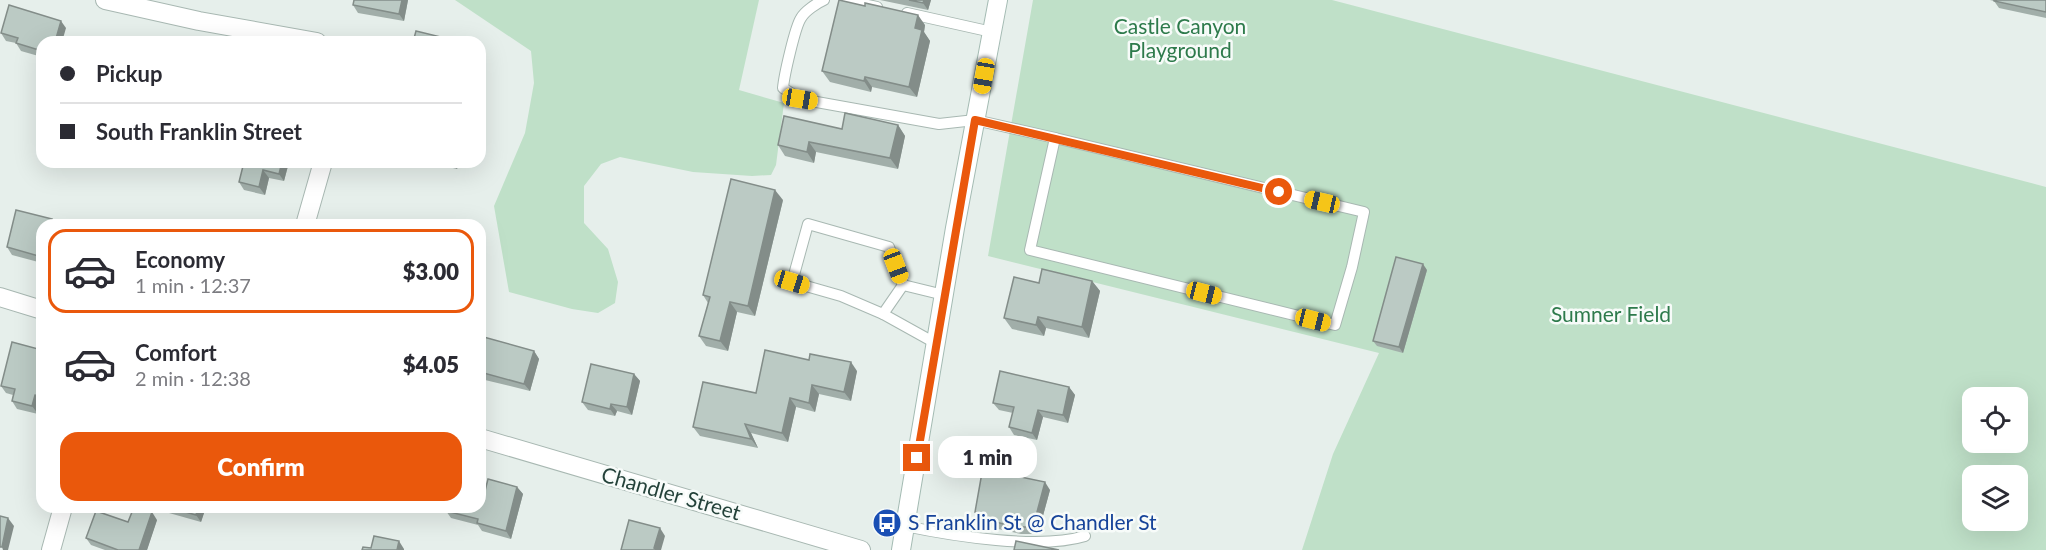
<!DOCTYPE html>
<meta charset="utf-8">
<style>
:root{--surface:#fff;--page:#f2f2f3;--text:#2b2b33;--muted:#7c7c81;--line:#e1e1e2;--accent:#ea580c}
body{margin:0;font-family:Lato,sans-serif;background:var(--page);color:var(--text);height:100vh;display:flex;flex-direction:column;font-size:22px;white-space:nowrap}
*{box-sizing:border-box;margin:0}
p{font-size:20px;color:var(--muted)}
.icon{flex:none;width:33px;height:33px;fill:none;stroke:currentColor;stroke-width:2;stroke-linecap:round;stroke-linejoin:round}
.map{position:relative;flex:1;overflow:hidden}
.sheet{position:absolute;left:36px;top:219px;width:450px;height:294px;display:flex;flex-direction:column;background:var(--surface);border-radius:18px;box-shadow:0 6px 24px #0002}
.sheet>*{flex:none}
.top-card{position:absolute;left:36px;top:36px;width:450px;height:132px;border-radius:18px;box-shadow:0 6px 24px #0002;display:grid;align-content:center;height:132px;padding:0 24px;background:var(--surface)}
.buttons{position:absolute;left:1962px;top:387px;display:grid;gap:12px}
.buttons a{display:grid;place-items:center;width:66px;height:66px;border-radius:12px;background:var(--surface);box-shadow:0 6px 24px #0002;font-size:30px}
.end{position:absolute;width:27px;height:27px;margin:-14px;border:8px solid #ea580c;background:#fff;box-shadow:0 0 0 3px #fff}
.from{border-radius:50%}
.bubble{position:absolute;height:42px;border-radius:18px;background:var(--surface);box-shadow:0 6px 24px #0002;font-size:20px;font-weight:800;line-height:42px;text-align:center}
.car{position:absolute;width:18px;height:36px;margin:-18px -9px;border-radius:8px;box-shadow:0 0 4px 2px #0007;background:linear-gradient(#f5c518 24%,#345 0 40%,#f5c518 0 76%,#345 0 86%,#f5c518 0)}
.top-card b{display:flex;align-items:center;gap:21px;height:57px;font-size:22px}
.top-card b+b{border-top:2px solid var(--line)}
.top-card i{width:15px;height:15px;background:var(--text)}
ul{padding:10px 0 0;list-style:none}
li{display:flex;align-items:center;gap:18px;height:84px;margin:0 12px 9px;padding:0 12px;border:3px solid transparent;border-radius:18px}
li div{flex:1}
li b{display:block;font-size:22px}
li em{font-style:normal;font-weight:800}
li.active{border-color:var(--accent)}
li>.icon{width:54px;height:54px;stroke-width:1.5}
.button{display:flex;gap:12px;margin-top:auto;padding:12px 24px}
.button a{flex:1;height:69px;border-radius:18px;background:var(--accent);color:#fff;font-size:24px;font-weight:800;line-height:69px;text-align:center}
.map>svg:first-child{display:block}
.green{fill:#bfe0c8;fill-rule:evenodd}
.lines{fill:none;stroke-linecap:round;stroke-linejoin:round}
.lane-casing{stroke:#a8b8b2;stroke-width:12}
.street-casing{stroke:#a8b8b2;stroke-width:20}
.secondary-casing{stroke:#a4bbb3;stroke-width:20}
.lane{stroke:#fff;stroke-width:10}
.street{stroke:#fff;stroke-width:18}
.secondary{stroke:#fff;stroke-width:18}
.wall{fill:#a1aea9}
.shaded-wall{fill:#838d89}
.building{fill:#bbcac4;stroke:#838d89;stroke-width:1.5}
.route{stroke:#ea580c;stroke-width:8}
.labels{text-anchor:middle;stroke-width:5;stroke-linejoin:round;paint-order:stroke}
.park-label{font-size:21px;fill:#2d7a4b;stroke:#f7fbf9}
.street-label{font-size:21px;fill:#24423a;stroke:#f7fbf9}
.transit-label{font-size:21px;fill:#164399;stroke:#f7fbf9;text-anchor:start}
</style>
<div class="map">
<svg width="2046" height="550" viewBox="0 0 2046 550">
<rect width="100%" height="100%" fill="#e6efeb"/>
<g class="green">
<path d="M455 0H759L739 90 784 103 776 165 771 175 752 176 693 172 620 157 601 164 584 186V223L608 249 618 282 615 303 598 313 572 309 509 292 494 206 525 133 534 83 531 51Z"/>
<path d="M1033 0H1332L2046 187V550H1302L1333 454 1379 353 988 256ZM1972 398H2018V442H1972ZM1972 476H2018V520H1972Z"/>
</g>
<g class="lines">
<g class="lane-casing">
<g id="lane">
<path d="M824 0C817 3 805 11 801 18 795 27 784 76 783 88L800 99 939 124 975 120 1055 138"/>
<path d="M845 0 877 7"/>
<path d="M907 13 992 32"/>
<path d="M1055 138 1364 212 1352 267 1335 325 1030 250Z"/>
<path d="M903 285 889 247 808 224 792 282 841 296 883 314 937 344"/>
<path d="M903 285 944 295"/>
<path d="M883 314 903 285"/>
<path d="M905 526C953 536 1040 550 1085 536"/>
</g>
</g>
<g class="street-casing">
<g id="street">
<path d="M105 0 199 21 317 42"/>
<path d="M305 225 323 162"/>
<path d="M0 297 42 310"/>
<path d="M480 438 861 550"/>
<path d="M51 550 63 507"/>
</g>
</g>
<g class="secondary-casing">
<path id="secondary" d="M901 550 955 228 998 0"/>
</g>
<use href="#lane" class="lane"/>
<use href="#street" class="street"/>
<use href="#secondary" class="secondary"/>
</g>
<g class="wall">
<path d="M408 0 404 21 358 13 353 5Z"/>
<path d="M880 0H931L928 10Z"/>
<path d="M1990 0H2046V18L1999 8 1994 1Z"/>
<path d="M925 25 924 32 930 41 917 97 872 87 871 92 830 82 822 71Z"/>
<path d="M66 28 42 42V57L21 51 16 43 6 41 1 33Z"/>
<path d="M898 125 905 136 898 169 816 152 814 163 785 156 778 145 842 129Z"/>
<path d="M244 162H289L284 181 269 178 265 195 244 190 239 182Z"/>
<path d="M428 162H459L457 169Z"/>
<path d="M783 200 755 316 737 312 728 351 706 346 699 336 708 303 703 295Z"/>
<path d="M52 219 54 222 42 225V263L12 255 7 247Z"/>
<path d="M1427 270 1403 353 1377 346 1373 341Z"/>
<path d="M1092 281 1100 291 1089 338 1046 328 1044 336 1012 329 1004 318 1039 283Z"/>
<path d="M480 336 534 351 539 359 530 391 485 380 480 372Z"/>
<path d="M42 350V403L41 402 38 414 17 409 12 401 13 395 6 393 1 386Z"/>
<path d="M857 371 851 401 819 394 815 412 796 407 788 442 751 433 758 448 700 436 693 427 756 393Z"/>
<path d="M634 374 640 381 632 415 617 411 615 416 588 410 582 402Z"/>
<path d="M1069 387 1075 395 1068 423 1043 417 1037 440 1014 435 1009 427 1013 413 999 410 993 403Z"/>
<path d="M1011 473 1013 475 1050 490 1038 534H1021L988 527 983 520 980 519 975 512Z"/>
<path d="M517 487 523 494 511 539 482 531 478 525 451 518 446 511 483 499Z"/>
<path d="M165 507H206L201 522 169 513Z"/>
<path d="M381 507H400L399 512Z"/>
<path d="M157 520 147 550H105L91 545 86 538Z"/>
</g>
<g class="shaded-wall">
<path d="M402 0H408L404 21 399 14Z"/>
<path d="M924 0H931L928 10 923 3Z"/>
<path d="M918 15 925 25 924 32 930 41 917 97 909 87 915 28Z"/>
<path d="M61 21 66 28 62 42H55Z"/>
<path d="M865 77 872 87 871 92 864 81Z"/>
<path d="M898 125 905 136 898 169 890 158Z"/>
<path d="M809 142 816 152 814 163 807 152Z"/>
<path d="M282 162H289L284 181 279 174Z"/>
<path d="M452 162H459L457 169Z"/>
<path d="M263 170 269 178 265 195 259 187Z"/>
<path d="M775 190 783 200 755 316 748 306Z"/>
<path d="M1423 264 1427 270 1403 353 1399 347Z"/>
<path d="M1092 281 1100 291 1089 338 1082 327Z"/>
<path d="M730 302 737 312 728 351 720 341Z"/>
<path d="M1038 317 1046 328 1044 336 1036 325Z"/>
<path d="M534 351 539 359 530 391 524 384Z"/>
<path d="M851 362 857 371 851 401 844 392Z"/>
<path d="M634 374 640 381 632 415 627 407Z"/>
<path d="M812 385 819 394 815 412 809 403Z"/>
<path d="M1069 387 1075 395 1068 423 1063 415Z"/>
<path d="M35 395 41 402 38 414 32 406Z"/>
<path d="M790 398 796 407 788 442 782 433Z"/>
<path d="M611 404 617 411 615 416 610 409Z"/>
<path d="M1038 410 1043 417 1037 440 1032 433Z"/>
<path d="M745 424 751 433 758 448 751 439Z"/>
<path d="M1045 482 1050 490 1038 534 1033 527Z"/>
<path d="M517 487 523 494 511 539 506 531Z"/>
<path d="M198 507H206L201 522 196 515Z"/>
<path d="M152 512 157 520 147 550H139Z"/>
<path d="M8 518 14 526 8 550H3L2 547Z"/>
<path d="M660 528 665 536 661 550H656L654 548Z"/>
<path d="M399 541 404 549V550H397Z"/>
</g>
<g class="building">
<path d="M354 0H402L399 14 353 5Z"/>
<path d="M839 0 865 6V3L918 15 915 28 922 30 909 87 865 77 864 81 822 71Z"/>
<path d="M909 0H924L923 3Z"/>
<path d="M1994 0H2046V12L1994 1Z"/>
<path d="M9 5 61 21 55 42H42V51L16 43 18 38 1 33Z"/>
<path d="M416 31 445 38V42H413Z"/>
<path d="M845 113 898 125 890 158 809 142 807 152 778 145 784 116 842 129Z"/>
<path d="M244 162H282L279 174 263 170 259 187 239 182Z"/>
<path d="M731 179 775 190 748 306 730 302 720 341 699 336 710 297 703 295Z"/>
<path d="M16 210 52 219 51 221 66 225H42V257L7 247Z"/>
<path d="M1396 257 1423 264 1399 347 1373 341Z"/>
<path d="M1042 269 1092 281 1082 327 1038 317 1036 325 1004 318 1014 277 1039 283Z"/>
<path d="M480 336 534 351 524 384 480 372 482 366 480 365Z"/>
<path d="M12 342 42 350V393L41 396 35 395 32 406 12 401 15 389 1 386Z"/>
<path d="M765 350 809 360 810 354 851 362 844 392 812 385 809 403 790 398 782 433 745 424 751 439 693 427 703 382 756 393Z"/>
<path d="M591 364 634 374 627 407 611 404 610 409 582 402Z"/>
<path d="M1000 371 1069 387 1063 415 1038 410 1032 433 1009 427 1014 407 993 403Z"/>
<path d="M983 467 1011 473V475L1045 482 1033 527H1016L983 519 984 513 975 512Z"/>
<path d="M488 479 517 487 506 531 477 523 478 519 446 511 447 507H480V499H483Z"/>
<path d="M134 507H137L152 512 139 550H118L86 538 96 511 128 522Z"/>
<path d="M168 507H198L196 515Z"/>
<path d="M0 516 8 518 2 547H0Z"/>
<path d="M629 520 660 528 654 548 659 550H621Z"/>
<path d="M374 536 399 541 397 550H362L363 547 371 548Z"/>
<path d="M1016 541 1059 550H1014Z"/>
</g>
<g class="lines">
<path class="route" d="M917 458 975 120 1279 192"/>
</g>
<defs>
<g id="bus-disc" transform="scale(1.5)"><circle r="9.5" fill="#1a4fb4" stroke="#f7fbf9"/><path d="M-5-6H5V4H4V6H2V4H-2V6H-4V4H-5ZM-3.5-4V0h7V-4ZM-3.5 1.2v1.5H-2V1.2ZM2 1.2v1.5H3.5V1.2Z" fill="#fff"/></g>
</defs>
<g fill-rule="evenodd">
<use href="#bus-disc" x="887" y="523"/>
</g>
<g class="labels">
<g class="park-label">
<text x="1180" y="34">Castle Canyon<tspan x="1180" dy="24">Playground</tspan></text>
<text x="1611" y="322">Sumner Field</text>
</g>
<g class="street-label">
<text transform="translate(671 494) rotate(16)" y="7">Chandler Street</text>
</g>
<g class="transit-label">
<text x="908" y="530">S Franklin St @ Chandler St</text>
</g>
</g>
</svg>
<div class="buttons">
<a><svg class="icon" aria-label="locate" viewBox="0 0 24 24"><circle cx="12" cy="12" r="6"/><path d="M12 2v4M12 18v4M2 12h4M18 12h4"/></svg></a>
<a><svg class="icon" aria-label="layers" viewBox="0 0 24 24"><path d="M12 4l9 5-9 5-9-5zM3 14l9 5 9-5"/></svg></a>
</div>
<i class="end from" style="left:1279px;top:192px"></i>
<i class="end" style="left:917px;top:458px"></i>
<div class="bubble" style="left:938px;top:436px;width:99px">1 min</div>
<i class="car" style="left:984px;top:76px;rotate:190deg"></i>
<i class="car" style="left:800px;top:99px;rotate:100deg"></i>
<i class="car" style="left:1322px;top:202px;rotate:283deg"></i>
<i class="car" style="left:896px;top:266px;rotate:159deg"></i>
<i class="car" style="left:792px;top:282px;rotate:107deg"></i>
<i class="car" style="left:1204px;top:293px;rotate:104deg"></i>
<i class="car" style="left:1313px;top:320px;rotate:104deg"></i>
<div class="top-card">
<b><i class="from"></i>Pickup</b>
<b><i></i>South Franklin Street</b>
</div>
<section class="sheet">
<ul>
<li class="active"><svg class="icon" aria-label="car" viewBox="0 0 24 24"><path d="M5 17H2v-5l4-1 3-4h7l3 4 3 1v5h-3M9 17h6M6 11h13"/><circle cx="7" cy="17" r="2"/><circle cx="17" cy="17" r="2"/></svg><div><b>Economy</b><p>1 min · 12:37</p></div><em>$3.00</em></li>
<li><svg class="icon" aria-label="car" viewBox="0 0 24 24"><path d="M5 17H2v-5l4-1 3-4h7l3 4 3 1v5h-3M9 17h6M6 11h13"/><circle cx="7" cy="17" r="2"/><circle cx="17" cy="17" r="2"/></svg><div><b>Comfort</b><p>2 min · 12:38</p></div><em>$4.05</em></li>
</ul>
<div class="button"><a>Confirm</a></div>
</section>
</div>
